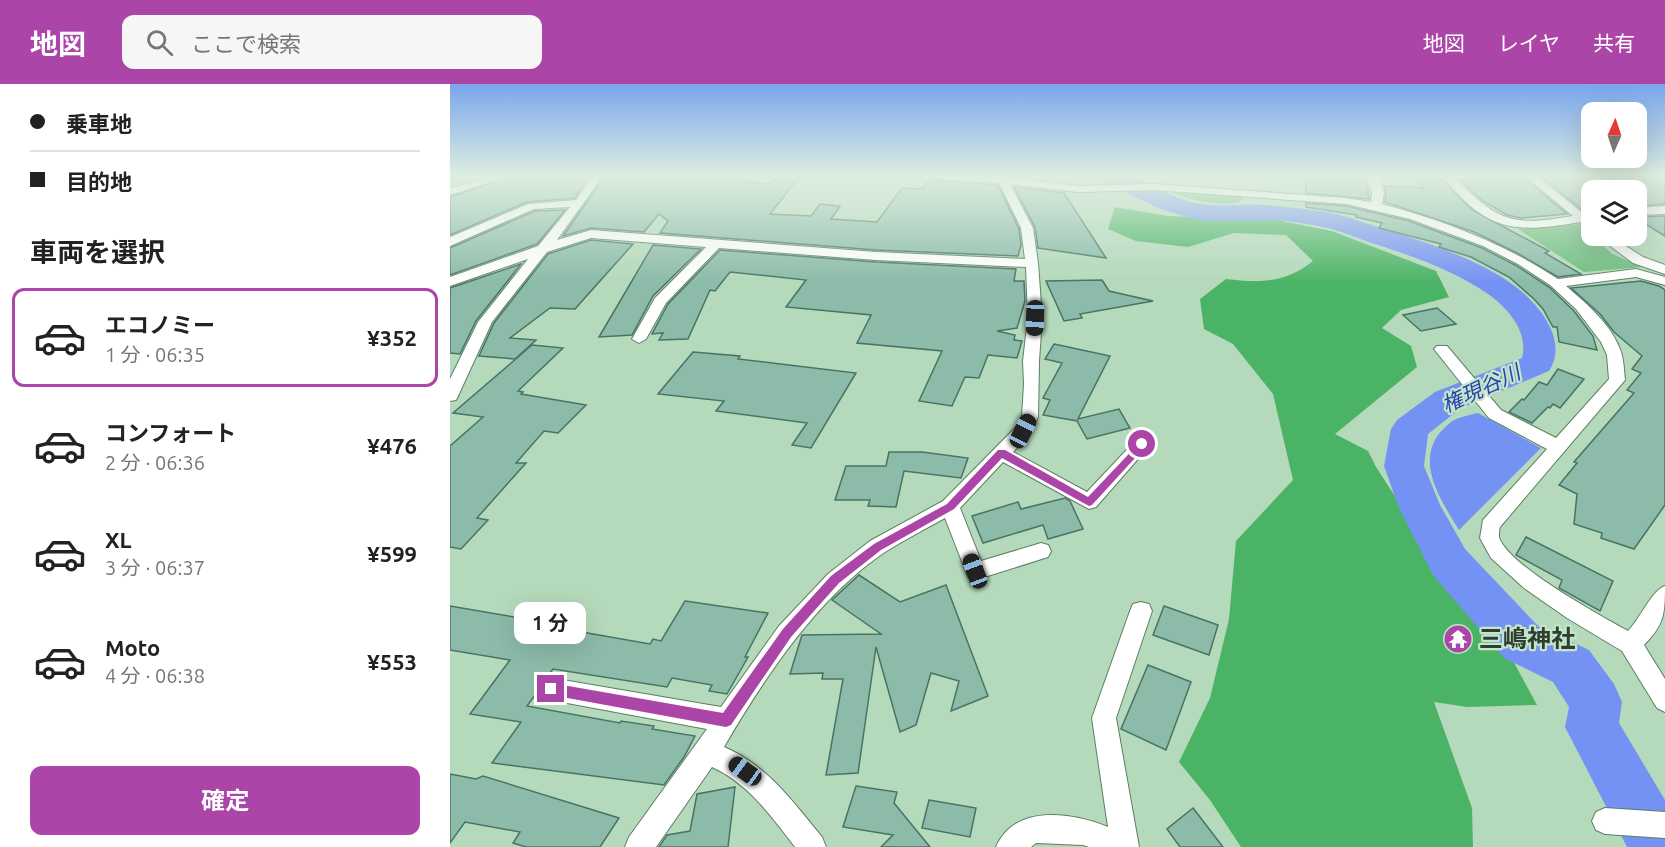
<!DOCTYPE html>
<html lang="ja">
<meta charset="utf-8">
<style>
:root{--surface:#fff;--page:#f6f6f6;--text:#222;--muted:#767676;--line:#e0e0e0;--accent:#ac45a8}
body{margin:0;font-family:Ubuntu,"Noto Sans JP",sans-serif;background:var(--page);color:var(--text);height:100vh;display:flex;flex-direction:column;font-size:22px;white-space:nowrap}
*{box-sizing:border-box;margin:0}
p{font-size:20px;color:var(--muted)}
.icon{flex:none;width:33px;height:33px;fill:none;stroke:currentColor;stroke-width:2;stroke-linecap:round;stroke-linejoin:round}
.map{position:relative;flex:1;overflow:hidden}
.drawer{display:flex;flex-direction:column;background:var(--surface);width:450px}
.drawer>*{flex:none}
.top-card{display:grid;align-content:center;height:132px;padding:0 30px;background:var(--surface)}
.needle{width:39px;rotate:3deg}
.tools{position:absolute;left:1131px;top:18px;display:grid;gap:12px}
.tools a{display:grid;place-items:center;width:66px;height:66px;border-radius:12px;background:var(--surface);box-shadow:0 6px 24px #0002;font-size:30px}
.end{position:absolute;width:27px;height:27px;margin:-14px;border:8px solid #ac45a8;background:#fff;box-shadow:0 0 0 3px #fff}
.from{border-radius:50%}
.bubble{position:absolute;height:42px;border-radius:12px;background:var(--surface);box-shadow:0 6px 24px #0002;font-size:20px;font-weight:700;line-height:42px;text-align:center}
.car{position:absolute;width:18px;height:36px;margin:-18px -9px;border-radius:8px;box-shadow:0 0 4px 2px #0007;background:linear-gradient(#222 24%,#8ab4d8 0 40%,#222 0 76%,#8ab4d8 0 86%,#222 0)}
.top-card b{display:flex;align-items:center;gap:21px;height:57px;font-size:22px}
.top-card b+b{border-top:2px solid var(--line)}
.top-card i{width:15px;height:15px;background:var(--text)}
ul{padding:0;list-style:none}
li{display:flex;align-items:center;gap:18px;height:99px;margin:0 12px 9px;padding:0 18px;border:3px solid transparent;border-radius:12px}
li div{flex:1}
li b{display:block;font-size:22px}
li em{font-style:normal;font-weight:700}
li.active{border-color:var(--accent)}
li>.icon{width:54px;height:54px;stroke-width:1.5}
h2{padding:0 30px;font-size:27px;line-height:72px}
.action{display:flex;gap:12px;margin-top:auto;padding:12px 30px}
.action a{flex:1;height:69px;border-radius:12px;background:var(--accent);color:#fff;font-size:24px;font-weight:700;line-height:69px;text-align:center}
header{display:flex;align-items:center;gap:36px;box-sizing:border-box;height:84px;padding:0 30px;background:var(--accent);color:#fff}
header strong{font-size:28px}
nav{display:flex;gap:33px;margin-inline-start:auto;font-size:21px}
.search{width:420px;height:54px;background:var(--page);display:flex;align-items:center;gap:15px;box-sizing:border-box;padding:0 21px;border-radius:12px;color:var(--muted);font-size:22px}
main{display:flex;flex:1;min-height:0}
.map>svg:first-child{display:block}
.green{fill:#6dbd7d}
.forest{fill:#4bb365}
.water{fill:#7492f4}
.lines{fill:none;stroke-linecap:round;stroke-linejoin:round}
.river{fill:#7492f4;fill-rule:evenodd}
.building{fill:#8cbba9;stroke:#477464;stroke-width:1.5}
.street-casing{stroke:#5d7e63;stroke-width:2}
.street{fill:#fff;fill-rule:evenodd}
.route{fill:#ac45a8}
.labels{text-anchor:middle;stroke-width:4.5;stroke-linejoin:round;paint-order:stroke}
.water-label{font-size:21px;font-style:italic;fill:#2c40b0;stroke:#c2e6c7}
.near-poi-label{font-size:24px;font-weight:bold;fill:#303e32;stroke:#c2e6c7;text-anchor:start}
</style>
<header>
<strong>地図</strong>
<div class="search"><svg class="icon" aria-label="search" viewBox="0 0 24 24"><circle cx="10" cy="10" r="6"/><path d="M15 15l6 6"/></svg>ここで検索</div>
<nav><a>地図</a><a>レイヤ</a><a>共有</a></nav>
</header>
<main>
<section class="drawer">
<div class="top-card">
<b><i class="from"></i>乗車地</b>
<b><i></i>目的地</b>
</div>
<h2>車両を選択</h2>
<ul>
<li class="active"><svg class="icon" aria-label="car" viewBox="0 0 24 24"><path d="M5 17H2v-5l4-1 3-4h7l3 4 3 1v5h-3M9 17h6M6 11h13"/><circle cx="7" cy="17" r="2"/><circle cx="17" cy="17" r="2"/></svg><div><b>エコノミー</b><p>1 分 · 06:35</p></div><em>¥352</em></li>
<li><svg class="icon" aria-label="car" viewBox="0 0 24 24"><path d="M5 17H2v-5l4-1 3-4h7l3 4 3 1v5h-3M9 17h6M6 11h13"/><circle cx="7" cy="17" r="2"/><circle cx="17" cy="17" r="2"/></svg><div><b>コンフォート</b><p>2 分 · 06:36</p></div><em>¥476</em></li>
<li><svg class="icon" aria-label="car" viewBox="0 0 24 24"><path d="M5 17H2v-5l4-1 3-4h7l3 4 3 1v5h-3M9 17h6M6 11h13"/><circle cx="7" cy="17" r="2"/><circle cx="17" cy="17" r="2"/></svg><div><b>XL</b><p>3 分 · 06:37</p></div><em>¥599</em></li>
<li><svg class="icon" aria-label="car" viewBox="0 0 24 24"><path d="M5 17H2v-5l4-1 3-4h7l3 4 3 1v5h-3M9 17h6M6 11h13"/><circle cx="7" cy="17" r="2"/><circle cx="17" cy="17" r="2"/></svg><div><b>Moto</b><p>4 分 · 06:38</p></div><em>¥553</em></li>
</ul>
<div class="action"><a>確定</a></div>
</section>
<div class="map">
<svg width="1215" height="763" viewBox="0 0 1215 763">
<rect width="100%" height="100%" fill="#b5d9bb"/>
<g class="green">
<path d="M724 108 792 112 793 116C777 125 742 116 725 110Z"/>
<path d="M1131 140 1162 170 1193 183 1134 188 1068 145Z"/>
</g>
<path class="forest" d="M665 123 718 132 827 136 882 147 986 187 999 213 951 226 932 244 961 262 967 283 885 350 918 367 926 383 1001 498 1055 562 1087 621 1017 623 984 618 1022 724 1023 763H791L760 716 729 678 760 614 779 535 786 457 843 396 823 310 783 260 754 245 750 215 776 195C810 199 836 199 863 177L836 151 784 149 738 163 686 157 658 145Z"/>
<path class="water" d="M1028 329 1091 364 1009 446C989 413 959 370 1001 338 1008 333 1020 331 1028 329Z"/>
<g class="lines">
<path class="river" d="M650 92C660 92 673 90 682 93 704 100 722 114 745 119 768 124 790 119 813 121 834 122 856 125 877 128 893 131 909 137 925 142 967 155 1023 173 1059 198 1086 216 1120 255 1099 287L1011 324 978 350 974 382 990 421 1015 465 1088 542 1139 566 1164 600 1172 618 1169 639 1215 716V763H1177L1115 643 1119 623 1103 598 1054 574 983 491 949 424 934 382 941 345 947 336 985 308 1072 274C1079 248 1058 224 1038 210 1003 185 953 169 913 156 900 151 887 146 873 143 854 139 830 135 810 136 787 136 764 139 742 134 710 127 683 112 654 97Z"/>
</g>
<g class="building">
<path d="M63 92H139L125 114 77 118 0 151V113Z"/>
<path d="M155 92H216L321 100 328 92H350L320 130 361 132 370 120 390 122 381 135 427 138 452 104 473 105 479 96 548 101 569 145 571 161 568 172 426 166 210 149 218 137 209 130 194 148 141 144 113 152Z"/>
<path d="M855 92H915L919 115 856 109Z"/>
<path d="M1091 92H1135L1152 106H1142V128L1136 129Z"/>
<path d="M1153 92H1207L1215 98V120L1186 122V106H1169Z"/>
<path d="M1073 93 1117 130 1071 134 1057 131 1033 117 1009 95Z"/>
<path d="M965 95H992L1022 126 1099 167 1095 169 1131 190 1108 193 1067 169 1024 148 935 118 936 109 934 102 973 104Z"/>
<path d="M564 103 614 109 656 174 588 164 585 143Z"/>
<path d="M856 119 896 122 959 137 1032 164 1067 182 1099 203 1124 227 1143 252 1147 266 1109 258 1107 243H1103L1093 225 1084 215 1059 193 1021 173 989 163 991 160 929 144 932 139 906 133 907 131 856 123Z"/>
<path d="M115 126 87 160 0 191V164L85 127Z"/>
<path d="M1215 132V152L1186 134V133Z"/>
<path d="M141 156 183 160 125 225 100 224 60 254 86 256 65 275 29 272 44 239 98 170Z"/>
<path d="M203 161 251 165 203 212 182 251 149 253Z"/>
<path d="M270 166 426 178 566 185 564 197H574L575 217 567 244 547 247 565 251 564 256 572 257 567 274 538 271 529 294 515 293 502 322 469 317 492 267 407 259 421 231 336 223 356 196 280 188 265 207 260 206 238 255 209 256 213 249 202 250 218 220Z"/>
<path d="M71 180 26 237 10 270 0 269V204Z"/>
<path d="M652 196 659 207 703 217 630 230 632 234 614 237 596 197Z"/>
<path d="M1191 197 1209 202 1215 206V421L1184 465 1151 454 1152 449 1124 440 1127 410 1109 401 1127 379 1124 378 1184 309 1177 306 1191 289 1182 285 1192 272 1164 248 1150 230 1121 204Z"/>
<path d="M987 224 1006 240 971 247 953 231Z"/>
<path d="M604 260 660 272 628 335 669 325 680 344 637 355 627 337 593 331 600 316 593 314 612 279 595 275Z"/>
<path d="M82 261 113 264 68 307 73 308 71 310 136 321 108 349 94 347 66 379H76L27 434 38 436 11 465 0 463V362L33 333 3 329Z"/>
<path d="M243 268 290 272 288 275 406 289 361 364 342 361 357 339 266 327 274 317 208 310Z"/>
<path d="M1108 285 1134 295 1110 324 1103 320 1100 324 1098 323 1082 339 1059 328 1072 315 1074 316 1089 298 1097 301Z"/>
<path d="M439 368H472L518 374 511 394 454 387 446 423 418 422 420 416H385L396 382H436Z"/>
<path d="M615 414 620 417 633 445 598 455 593 441 533 459 522 432 568 418 571 425Z"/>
<path d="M1076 453 1163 497 1150 527 1109 504 1112 496 1066 471Z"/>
<path d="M409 491 450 518 496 501 538 612 501 627 509 597 481 589 466 641 450 648 426 563 408 689 376 691 393 595H372L373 589 340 590 352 551 431 550 382 516Z"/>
<path d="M235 517 318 529 295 573H298L277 610 259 607 262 601 222 594 217 603 103 585 97 593 91 596 88 607 77 622 170 639 171 637 204 642 202 645 245 652 234 673 214 701 42 679 71 638 20 630 60 576 0 566V522L129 544 126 547 200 560 203 555 211 557Z"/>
<path d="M714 522 768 541 759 571 703 551Z"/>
<path d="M698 581 741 598 716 666 671 645Z"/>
<path d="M0 690 26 695 33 692 169 734 150 763H76L63 759 70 748 15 738 0 759Z"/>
<path d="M406 702 447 708 444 719 480 763H431L443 751 393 743Z"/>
<path d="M285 703 278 763H209L217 751 240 747 247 710Z"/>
<path d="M479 716 526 724 520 753 472 744Z"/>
<path d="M743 724 773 763H730L717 745Z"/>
</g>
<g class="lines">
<g class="street-casing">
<g id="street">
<path d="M43 92H61L0 111V104Z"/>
<path d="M142 92H153L107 156 141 146 426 168 575 175 571 144 549 99 488 95 483 92 553 93 629 102 704 100 896 114 921 118 922 109 917 92H928L934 109 932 120C995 137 1053 159 1108 195L1186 185 1215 193V201L1186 193 1116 202C1136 219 1163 242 1171 268 1174 277 1174 287 1175 296L1050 443C1049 445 1049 451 1049 453 1057 481 1151 532 1178 547 1190 535 1202 506 1215 502 1215 530 1214 541 1194 561L1215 595V628L1207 624 1172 567 1117 534 1074 504 1041 474 1030 454 1033 436 1097 365 1039 334 984 265 987 262H997L1051 326 1106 354 1159 295 1157 271 1151 258 1126 225 1100 201 1068 180 1033 162 960 135 896 120 704 106 629 108 560 100 583 144 588 179 592 234 589 277 588 333 579 351 563 368 637 408 686 356 692 354 698 356 701 360 646 423 639 425 553 378 510 424 531 477 591 459 598 461 601 467 598 473 525 496 518 493 495 434C475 445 454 456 435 468 368 513 314 594 274 663 317 681 343 718 372 753L376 763H345C321 732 298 699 262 683L206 763H175L179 753 257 645 101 616 93 613 89 605 93 597 101 594 271 623 329 542 378 490 420 457 493 417 566 343 572 333 574 300 573 277 578 234 576 183 426 176 269 164 216 219 196 255 189 259 182 255 205 214 256 163 141 154 97 168 42 238 8 312 6 316 0 317V295L28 238 78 175 0 202V193L88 162 120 123 84 125 0 162V153L78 120 126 116Z"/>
<path d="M992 92H1003C1048 137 1060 143 1123 132L1075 92H1087L1135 131 1142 130V142H1134L1130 138C1063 150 1037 147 992 92Z"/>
<path d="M1137 92H1149L1167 106H1155Z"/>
<path d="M1209 92H1215V96Z"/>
<path d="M1215 122V130L1186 131V124Z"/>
<path d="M1147 152H1160L1193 173 1215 181V190L1183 179Z"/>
<path d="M691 518 699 520 702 527 666 634 689 763H639L633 761 586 759 581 763H546C565 719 623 729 658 743L642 634 680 527 683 520Z"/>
<path d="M1155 724 1215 728V754L1155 750 1146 746 1142 737 1146 728Z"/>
</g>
</g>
<use href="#street" class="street"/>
</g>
<linearGradient id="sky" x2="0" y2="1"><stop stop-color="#79a6ed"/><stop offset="0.46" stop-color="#deeee0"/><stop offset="1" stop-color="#deeee0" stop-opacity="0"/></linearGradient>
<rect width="1215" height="199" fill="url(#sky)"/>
<path class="route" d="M692 356 697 360 696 362 642 421 639 422 552 374 504 425 431 466 389 499 341 553 281 641 276 643 101 611 97 610 95 605 97 601 101 599 273 629 333 545 381 492 424 460 497 420 548 366H555L638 413Z"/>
<defs>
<g id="temple-disc" transform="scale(1.5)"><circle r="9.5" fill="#ac45a8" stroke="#c2e6c7"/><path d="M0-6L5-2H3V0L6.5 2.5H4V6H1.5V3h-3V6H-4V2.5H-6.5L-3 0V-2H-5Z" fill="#fff"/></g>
</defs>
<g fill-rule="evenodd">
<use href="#temple-disc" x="1008" y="555"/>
</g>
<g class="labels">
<g class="water-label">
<text transform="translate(1031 305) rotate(-25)" y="7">権現谷川</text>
</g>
<g class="near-poi-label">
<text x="1029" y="563">三嶋神社</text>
</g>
</g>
</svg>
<div class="tools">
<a><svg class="needle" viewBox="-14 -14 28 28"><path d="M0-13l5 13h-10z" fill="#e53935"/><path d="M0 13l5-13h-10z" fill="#767676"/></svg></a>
<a><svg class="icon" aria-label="layers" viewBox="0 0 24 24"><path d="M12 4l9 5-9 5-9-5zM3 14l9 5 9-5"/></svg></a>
</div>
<i class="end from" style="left:692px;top:360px"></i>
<i class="end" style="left:101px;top:605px"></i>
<div class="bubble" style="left:64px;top:518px;width:72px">1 分</div>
<i class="car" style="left:585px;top:234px;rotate:182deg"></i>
<i class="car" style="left:573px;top:347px;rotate:27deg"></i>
<i class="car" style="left:525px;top:487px;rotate:339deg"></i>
<i class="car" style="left:295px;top:687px;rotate:306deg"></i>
</div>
</main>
